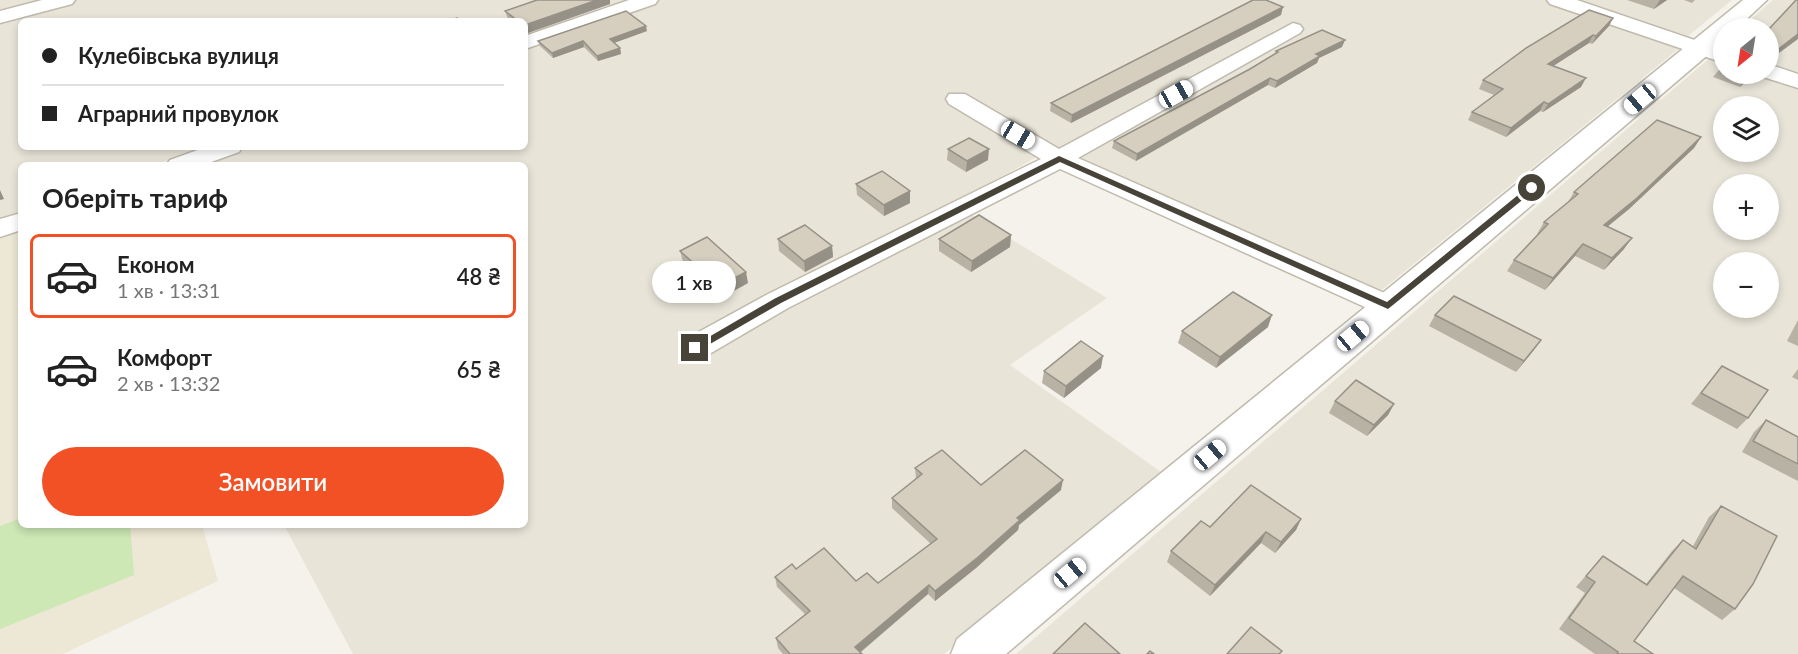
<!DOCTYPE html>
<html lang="uk">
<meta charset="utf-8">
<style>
:root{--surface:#fff;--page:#f2f2f2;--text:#222;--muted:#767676;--line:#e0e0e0;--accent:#f15125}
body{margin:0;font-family:Lato,sans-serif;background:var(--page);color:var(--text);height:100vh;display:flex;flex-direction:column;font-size:22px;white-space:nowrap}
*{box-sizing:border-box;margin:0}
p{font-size:20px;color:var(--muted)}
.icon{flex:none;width:33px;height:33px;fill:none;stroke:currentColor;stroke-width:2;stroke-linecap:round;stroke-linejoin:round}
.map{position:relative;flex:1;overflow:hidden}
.drawer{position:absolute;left:18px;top:162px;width:510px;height:366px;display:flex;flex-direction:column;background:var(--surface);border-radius:9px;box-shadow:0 3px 9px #0003}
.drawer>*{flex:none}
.top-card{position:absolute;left:18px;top:18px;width:510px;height:132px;border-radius:9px;box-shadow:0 3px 9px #0003;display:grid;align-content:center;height:132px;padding:0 24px;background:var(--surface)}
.needle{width:39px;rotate:210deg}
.buttons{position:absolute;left:1713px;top:18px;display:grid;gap:12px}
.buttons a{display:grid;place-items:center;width:66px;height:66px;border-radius:50%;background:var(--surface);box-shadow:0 3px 9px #0003;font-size:30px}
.end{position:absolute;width:27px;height:27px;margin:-14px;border:8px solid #484338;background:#fff;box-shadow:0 0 0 3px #fff}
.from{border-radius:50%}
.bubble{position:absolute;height:42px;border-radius:21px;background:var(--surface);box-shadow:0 3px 9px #0003;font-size:20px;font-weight:600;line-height:42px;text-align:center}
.car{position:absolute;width:18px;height:36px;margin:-18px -9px;border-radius:8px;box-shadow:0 0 4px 2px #0007;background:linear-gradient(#fff 24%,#345 0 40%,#fff 0 76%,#345 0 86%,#fff 0)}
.top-card b{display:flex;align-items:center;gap:21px;height:57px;font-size:22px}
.top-card b+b{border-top:2px solid var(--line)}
.top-card i{width:15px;height:15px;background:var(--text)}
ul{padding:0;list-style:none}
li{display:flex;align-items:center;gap:18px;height:84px;margin:0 12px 9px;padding:0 12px;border:3px solid transparent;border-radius:9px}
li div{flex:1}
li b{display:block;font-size:22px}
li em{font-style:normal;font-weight:600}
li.current{border-color:var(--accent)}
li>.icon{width:54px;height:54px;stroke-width:1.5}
h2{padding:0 24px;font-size:27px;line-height:72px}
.button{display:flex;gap:12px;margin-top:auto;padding:12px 24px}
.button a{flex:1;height:69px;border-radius:36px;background:var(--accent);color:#fff;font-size:24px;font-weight:600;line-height:69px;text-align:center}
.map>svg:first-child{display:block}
.residential{fill:#e8e4d8;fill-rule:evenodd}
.education{fill:#ede8d5}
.green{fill:#cde7b5}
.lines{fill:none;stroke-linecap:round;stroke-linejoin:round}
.minor-casing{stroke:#c0baad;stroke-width:3}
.tertiary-casing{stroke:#c0baad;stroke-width:3}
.minor{fill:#fff;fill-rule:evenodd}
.tertiary{fill:#fff;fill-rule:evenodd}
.wall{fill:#b8b2a5}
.shaded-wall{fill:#969186}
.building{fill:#d6cfc0;stroke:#969186;stroke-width:1.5}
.route{fill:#484338}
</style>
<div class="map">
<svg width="1798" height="654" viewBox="0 0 1798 654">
<rect width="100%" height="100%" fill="#f4f2ea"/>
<g class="residential">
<path d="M0 0H629L525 36V21H21V147H205L154 165H21V211L0 218Z"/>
<path d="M660 0H1548L1682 46 1378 293 1054 147 954 204 1107 298 1010 365 1164 474 944 654H353L284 525H525V165H198L249 147H525V48Z"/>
<path d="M1581 0H1732L1688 36Z"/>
<path d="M1773 0H1798V73L1769 63 1768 28H1741Z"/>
<path d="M1712 56 1723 60 1724 74H1762L1798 86V654H1016ZM1724 106H1768V152H1724ZM1724 184H1768V230H1724ZM1724 262H1768V308H1724Z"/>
</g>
<path class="education" d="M21 231V525H202L218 581 63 654H0V239Z"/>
<path class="green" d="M21 518V525H130L134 575 0 629V526Z"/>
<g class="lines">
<g class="minor-casing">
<g id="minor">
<path d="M42 0H75L72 4 0 23V11Z"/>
<path d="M629 0H658L655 4 525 49V36Z"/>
<path d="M1547 0H1577L1724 50V63L1550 4Z"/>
<path d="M1293 23 1300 25 1303 29 1300 33 1078 158 1398 299 1403 306 1398 313 1388 316 1378 313 1060 169 788 308 706 356 695 359 684 356 680 348 684 340 768 294 1041 159 949 104 946 99 949 94H965L1059 149Z"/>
<path d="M1768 64 1798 74V88L1760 76 1759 74H1768Z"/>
<path d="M206 147H242L239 152 203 165H166L170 160Z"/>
<path d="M21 213V230L0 237V219Z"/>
</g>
</g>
<g class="tertiary-casing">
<path id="tertiary" d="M1743 0H1767L1737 28H1724V41L1006 654H951L957 639Z"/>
</g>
<use href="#minor" class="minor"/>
<use href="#tertiary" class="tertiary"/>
</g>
<g class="wall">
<path d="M537 0H610V4L525 34V21H511L508 19 505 11Z"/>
<path d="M1627 0H1667L1654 9Z"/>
<path d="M1684 0H1695L1692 3Z"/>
<path d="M1281 15 1071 123 1050 111 1051 103Z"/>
<path d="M1613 18 1609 26 1592 44 1589 43 1553 66 1581 87 1543 112 1540 111 1506 137 1468 120 1472 112 1494 95 1479 89 1483 80Z"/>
<path d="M647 31 614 43 620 48 621 54 598 61 584 47 553 58 540 46 538 41Z"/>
<path d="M1342 47 1319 58 1317 63 1275 88 1268 85 1136 161 1112 148 1114 141 1250 69 1275 54 1276 51Z"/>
<path d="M1724 64V74H1754L1740 87 1713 77Z"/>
<path d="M1701 137 1694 148 1629 209 1608 226 1624 249 1604 270 1575 256 1545 290 1507 271 1514 260 1539 234H1537L1544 222 1568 202 1574 192Z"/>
<path d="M948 149 988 160 966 172 947 160Z"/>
<path d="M856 184 910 191V203L884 216 857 195Z"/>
<path d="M1011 235 1010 247 971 272 939 251V239Z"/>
<path d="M778 239 832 246 833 257 805 272 779 251Z"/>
<path d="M680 251 748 283 721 298 683 262Z"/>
<path d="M1435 315 1533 351 1516 372 1429 326Z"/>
<path d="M1798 320V346L1787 341Z"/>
<path d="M1268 327 1216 368 1178 343 1182 331Z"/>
<path d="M1722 366 1748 418 1737 429 1691 404Z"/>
<path d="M1101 368 1064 398 1042 383 1044 371Z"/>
<path d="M1798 369V380L1792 377Z"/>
<path d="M1335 401 1394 404 1388 415 1367 436 1329 413Z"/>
<path d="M1766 420 1798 437V481L1742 452 1754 432Z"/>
<path d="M915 468 981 485 1061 490 1019 525 1018 530 976 568 935 601 928 594 861 652 862 654H783L778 648 776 638 805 614 777 587 775 577 796 569 856 581 878 583 931 544 892 508V498L916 479Z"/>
<path d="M1721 506 1735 609 1722 620 1674 588 1634 641 1653 654H1595L1559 629 1585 593 1576 587 1603 556 1646 584 1672 551 1683 540 1693 546 1709 517Z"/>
<path d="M1301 519 1296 530 1275 553 1261 543 1210 596 1167 562 1171 551 1210 527Z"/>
</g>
<g class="shaded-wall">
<path d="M597 0H610V4L525 34V25Z"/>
<path d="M1660 0H1667L1654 9Z"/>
<path d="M1283 7 1281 15 1071 123 1072 115Z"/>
<path d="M1613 18 1609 26 1592 44 1596 36Z"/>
<path d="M646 26 647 31 611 44 610 39Z"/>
<path d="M1798 34V39L1768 61V57Z"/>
<path d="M1593 35 1589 43 1544 72 1548 64Z"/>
<path d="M1345 40 1342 47 1319 58 1317 63 1275 88 1277 81 1316 54Z"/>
<path d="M583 41 584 47 553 58 552 53Z"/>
<path d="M620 48 621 54 598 61 597 56Z"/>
<path d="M1750 74H1754L1740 87 1747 76Z"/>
<path d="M1270 78 1268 85 1136 161 1137 154Z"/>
<path d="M1586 78 1581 87 1543 112 1548 104Z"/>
<path d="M1544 102 1540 111 1506 137 1511 128Z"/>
<path d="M1701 137 1694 148 1629 209 1596 236 1604 225Z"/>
<path d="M989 149 988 160 966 172 967 161Z"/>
<path d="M0 190 4 199 0 200Z"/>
<path d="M910 191V203L884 216V205Z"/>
<path d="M1011 235 1010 247 971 272 972 261Z"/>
<path d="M1632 238 1624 249 1604 270 1612 258Z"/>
<path d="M1583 244 1575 256 1545 290 1553 278Z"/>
<path d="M832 246 833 257 805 272 804 261Z"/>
<path d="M746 272 748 283 721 298 719 286Z"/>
<path d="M1272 315 1268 327 1216 368 1220 357Z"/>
<path d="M1541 340 1533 351 1516 372 1524 361Z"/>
<path d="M1103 356 1101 368 1064 398 1066 386Z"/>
<path d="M1394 404 1388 415 1367 436 1374 425Z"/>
<path d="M1063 480 1061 490 1019 525 1018 530 976 568 935 601V591L1017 518Z"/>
<path d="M1301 519 1296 530 1275 553 1281 542Z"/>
<path d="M1266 532 1261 543 1210 596 1215 585Z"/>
<path d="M929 585 928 594 858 654 855 647Z"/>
</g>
<g class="building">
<path d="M537 0H597L525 25V21H518L505 11Z"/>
<path d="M1253 0H1266L1283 7 1072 115 1051 103Z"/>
<path d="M1796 0H1798V34L1768 57V30Z"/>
<path d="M1589 10 1613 18 1596 36 1593 35 1548 64 1586 78 1548 104 1544 102 1511 128 1472 112 1503 89 1483 80 1526 48Z"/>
<path d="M626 11 646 26 610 39 620 48 597 56 583 41 552 53 538 41Z"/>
<path d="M457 18 462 21H448Z"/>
<path d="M1322 30 1345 40 1316 54 1320 56 1277 81 1270 78 1137 154 1114 141 1250 69 1278 52 1276 51Z"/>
<path d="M1657 120 1701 137 1637 198 1604 225 1632 238 1612 258 1583 244 1553 278 1514 260 1548 224 1544 222 1578 194 1574 192Z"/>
<path d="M969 138 989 149 967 161 948 149Z"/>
<path d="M882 171 910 191 884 205 856 184Z"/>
<path d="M979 215 1011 235 972 261 939 239Z"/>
<path d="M805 225 832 246 804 261 778 239Z"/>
<path d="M707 237 746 272 719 286 680 251Z"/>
<path d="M1233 292 1272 315 1220 357 1182 331Z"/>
<path d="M1454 296 1541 340 1524 361 1435 315Z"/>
<path d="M1081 341 1103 356 1066 386 1044 371Z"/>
<path d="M1722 366 1768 390 1748 418 1701 393Z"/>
<path d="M1356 380 1394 404 1374 425 1335 401Z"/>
<path d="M1766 420 1798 437V464L1753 441Z"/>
<path d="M942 450 981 485 1025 450 1063 480 1017 518 1020 520 977 558 935 591 929 585 855 647 862 654H790L776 638 810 611 775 577 792 564 796 569 824 548 856 581 867 573 878 583 937 539 892 498 922 474 915 468Z"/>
<path d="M1251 485 1301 519 1281 542 1266 532 1215 585 1171 551 1201 521 1210 527Z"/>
<path d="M1721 506 1777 536 1753 584 1735 609 1683 576 1634 641 1653 654H1617L1618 652 1569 618 1595 582 1586 576 1603 556 1647 585 1683 540 1696 549Z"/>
<path d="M1085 623 1120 654H1053Z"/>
<path d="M1251 627 1282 651 1279 654H1227Z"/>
<path d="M1150 651 1154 654H1147Z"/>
</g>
<path class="route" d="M1059 156 1387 302 1529 186 1537 188 1388 309 1060 162 781 303 698 351 690 348 774 299Z"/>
</svg>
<div class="buttons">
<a><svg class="needle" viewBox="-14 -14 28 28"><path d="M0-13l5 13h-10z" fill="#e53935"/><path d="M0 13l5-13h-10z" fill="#767676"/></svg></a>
<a><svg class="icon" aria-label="layers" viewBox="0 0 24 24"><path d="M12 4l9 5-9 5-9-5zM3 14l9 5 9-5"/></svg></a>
<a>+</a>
<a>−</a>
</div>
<i class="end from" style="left:1532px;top:188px"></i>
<i class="end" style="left:695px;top:348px"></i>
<div class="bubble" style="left:652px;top:261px;width:84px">1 хв</div>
<i class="car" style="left:1176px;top:94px;rotate:61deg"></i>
<i class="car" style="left:1640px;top:99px;rotate:230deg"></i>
<i class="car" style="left:1018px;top:135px;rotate:120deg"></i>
<i class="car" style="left:1353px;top:336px;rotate:50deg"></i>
<i class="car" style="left:1210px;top:455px;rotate:50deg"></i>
<i class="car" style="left:1070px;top:573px;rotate:50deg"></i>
<div class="top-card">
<b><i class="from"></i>Кулебівська вулиця</b>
<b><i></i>Аграрний провулок</b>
</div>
<section class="drawer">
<h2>Оберіть тариф</h2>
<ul>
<li class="current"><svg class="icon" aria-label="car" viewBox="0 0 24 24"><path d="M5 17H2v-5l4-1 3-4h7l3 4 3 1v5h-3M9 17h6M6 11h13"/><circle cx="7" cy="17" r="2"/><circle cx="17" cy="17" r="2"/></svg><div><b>Економ</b><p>1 хв · 13:31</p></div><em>48 ₴</em></li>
<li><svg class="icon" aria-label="car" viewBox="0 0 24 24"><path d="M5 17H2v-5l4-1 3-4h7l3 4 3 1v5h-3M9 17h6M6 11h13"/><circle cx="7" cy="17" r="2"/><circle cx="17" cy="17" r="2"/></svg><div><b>Комфорт</b><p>2 хв · 13:32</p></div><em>65 ₴</em></li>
</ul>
<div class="button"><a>Замовити</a></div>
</section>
</div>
